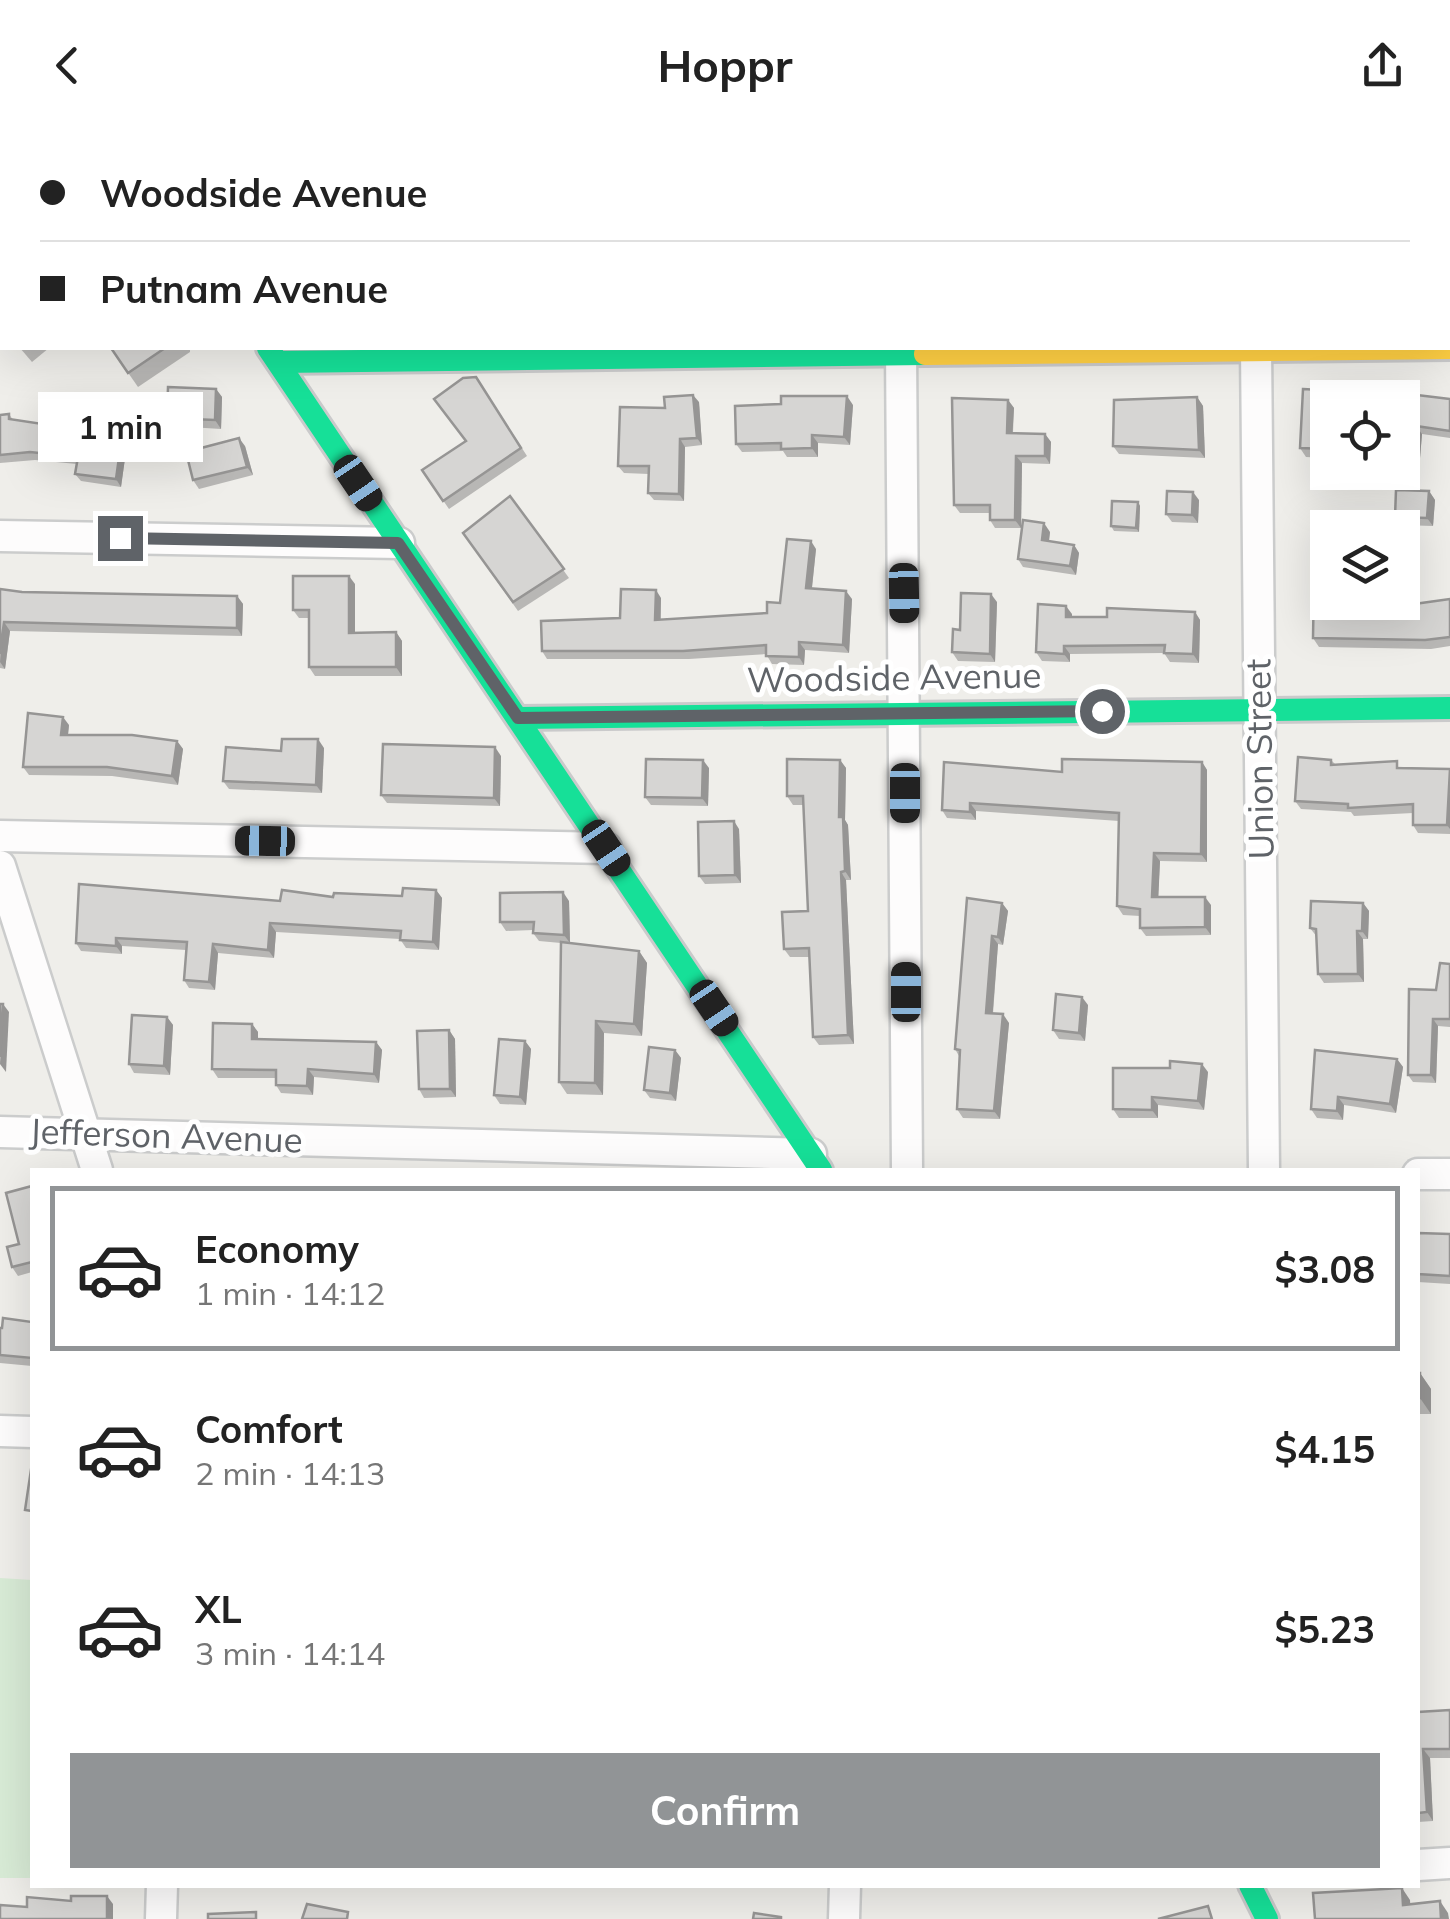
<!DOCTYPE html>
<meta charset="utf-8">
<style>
:root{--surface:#fff;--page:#f6f6f6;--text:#222;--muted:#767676;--line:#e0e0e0;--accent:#919496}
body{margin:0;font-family:Mulish,sans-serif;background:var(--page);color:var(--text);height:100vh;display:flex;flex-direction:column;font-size:38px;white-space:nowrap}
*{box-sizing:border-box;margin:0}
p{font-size:32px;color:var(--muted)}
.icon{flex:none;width:55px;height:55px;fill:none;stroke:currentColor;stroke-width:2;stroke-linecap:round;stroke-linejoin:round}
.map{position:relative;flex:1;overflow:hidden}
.side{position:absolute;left:30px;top:1038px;width:1390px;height:720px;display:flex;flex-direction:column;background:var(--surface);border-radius:0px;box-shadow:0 10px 40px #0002}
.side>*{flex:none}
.guide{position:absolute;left:0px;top:0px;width:1450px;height:220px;box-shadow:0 10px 40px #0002;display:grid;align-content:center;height:220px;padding:0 40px;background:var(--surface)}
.controls{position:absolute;left:1310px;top:250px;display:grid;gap:20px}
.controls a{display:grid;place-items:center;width:110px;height:110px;border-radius:0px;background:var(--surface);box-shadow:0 10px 40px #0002;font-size:50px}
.end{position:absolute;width:45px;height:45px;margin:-22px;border:12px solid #5f6368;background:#fff;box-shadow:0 0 0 5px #fff}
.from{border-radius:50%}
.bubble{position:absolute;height:70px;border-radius:0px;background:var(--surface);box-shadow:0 10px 40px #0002;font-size:32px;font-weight:700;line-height:70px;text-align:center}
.car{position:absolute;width:30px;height:60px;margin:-30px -15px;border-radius:12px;box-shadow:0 0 8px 2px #0007;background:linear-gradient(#222 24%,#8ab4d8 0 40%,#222 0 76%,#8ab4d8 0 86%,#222 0)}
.guide b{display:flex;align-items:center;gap:35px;height:95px;font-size:38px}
.guide b+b{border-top:2px solid var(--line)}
.guide i{width:25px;height:25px;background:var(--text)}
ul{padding:18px 0 0;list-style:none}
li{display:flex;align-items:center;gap:30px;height:165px;margin:0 20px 15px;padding:0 20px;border:5px solid transparent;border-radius:0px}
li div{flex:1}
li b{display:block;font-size:38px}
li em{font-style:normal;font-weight:700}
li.active{border-color:var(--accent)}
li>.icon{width:90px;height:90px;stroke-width:1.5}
.action{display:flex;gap:20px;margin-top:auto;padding:20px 40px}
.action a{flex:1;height:115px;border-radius:0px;background:var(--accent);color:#fff;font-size:40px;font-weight:700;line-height:115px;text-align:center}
header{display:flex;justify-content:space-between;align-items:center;height:130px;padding:0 40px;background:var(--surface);font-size:45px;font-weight:700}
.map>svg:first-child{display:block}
.green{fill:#d8ebd6}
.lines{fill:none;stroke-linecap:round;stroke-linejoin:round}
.street-casing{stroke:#cbcccc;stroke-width:35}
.fast-casing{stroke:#cacacb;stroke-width:28}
.slow-casing{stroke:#cacacb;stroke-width:28}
.street{stroke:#fdfcfc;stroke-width:30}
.fast{stroke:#16e098;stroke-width:22}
.slow{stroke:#ffcf43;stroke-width:22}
.wall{fill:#b8b7b5}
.shaded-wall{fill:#969594}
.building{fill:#d6d5d3;stroke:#969594;stroke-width:2.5}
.route{stroke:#5f6368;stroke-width:12}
.labels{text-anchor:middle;stroke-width:10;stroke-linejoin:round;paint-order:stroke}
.street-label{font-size:35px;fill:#5f6368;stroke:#fff}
</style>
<header><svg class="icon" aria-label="back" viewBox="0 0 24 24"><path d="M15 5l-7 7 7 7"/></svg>Hoppr<svg class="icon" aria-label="share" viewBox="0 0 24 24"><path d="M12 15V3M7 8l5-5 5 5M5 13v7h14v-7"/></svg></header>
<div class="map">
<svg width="1450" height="1789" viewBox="0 0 1450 1789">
<rect width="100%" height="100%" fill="#efeeea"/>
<path class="green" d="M0 1448 32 1450V1748H0Z"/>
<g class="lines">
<g class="street-casing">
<g id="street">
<path d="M543 0V2"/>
<path d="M899 0V2"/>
<path d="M1254 0V2"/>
<path d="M901 218 907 1040"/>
<path d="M1256 218 1264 1040"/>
<path d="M0 406 399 413"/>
<path d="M0 706 606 718"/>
<path d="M0 736 97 1040"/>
<path d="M0 1002 811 1024"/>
<path d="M1418 1044H1450"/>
<path d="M0 1301 32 1302"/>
<path d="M1418 1735 1450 1733"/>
<path d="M161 1789 162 1755"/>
<path d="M844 1789 845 1755"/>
</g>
</g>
<g class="fast-casing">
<g id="fast">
<path d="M268 218 821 1040"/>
<path d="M278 232 925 224"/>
<path d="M518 588 1450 578"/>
<path d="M1250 1755 1267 1789"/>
</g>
</g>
<g class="slow-casing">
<g id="slow">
<path d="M119 0 121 2"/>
<path d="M925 224 1450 218"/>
</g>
</g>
<use href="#street" class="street"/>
<use href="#fast" class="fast"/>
<use href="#slow" class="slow"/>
</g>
<g class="wall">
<path d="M1410 0H1450V5H1448V2H1411Z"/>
<path d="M20 218H49L32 232Z"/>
<path d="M111 218H190V222L138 257Z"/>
<path d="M476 247 527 326 449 379 422 340 465 312Z"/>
<path d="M216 259 222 267 221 299 173 296 167 288Z"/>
<path d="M1197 267 1203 276 1205 328 1119 324 1113 316Z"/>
<path d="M1328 268V328L1306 327 1300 318Z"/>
<path d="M1402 268 1450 269V308L1422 304 1420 328 1402 327Z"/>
<path d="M1008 270 1014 278 1013 303 1045 304 1051 312 1050 334 1022 333 1021 398H995L990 390V383H960L954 375Z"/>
<path d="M699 272 702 315 685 317 684 371 654 370 648 363 649 344 624 343 618 336 665 278Z"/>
<path d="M853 275 850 315 818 313V327H787L783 321 742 322 736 314Z"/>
<path d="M9 284 13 290 127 314 121 357 81 351 75 344 77 334 35 330 0 333V285Z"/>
<path d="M245 316 253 345 199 359 193 350Z"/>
<path d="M1429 361 1435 370 1433 396 1401 395 1395 387Z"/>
<path d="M510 366 569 448 518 481 463 403Z"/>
<path d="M1199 370 1198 393 1172 392 1166 384Z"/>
<path d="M1138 372 1140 376 1139 402 1114 401 1111 396Z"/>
<path d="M1050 402 1049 411 1074 415 1079 423 1076 445 1023 437 1018 429Z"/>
<path d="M816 419 812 458 852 469 849 523 805 520 804 535 772 534 766 524 689 529H547L542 521 620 488 661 468V490L767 483 780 473Z"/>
<path d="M355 454V503L396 502 402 511V546H315L309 537V488H299L293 480Z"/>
<path d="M0 459 22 462 237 466 243 474 242 506 10 501 5 539 0 538Z"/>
<path d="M1450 469V516L1431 519 1319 517 1313 508 1328 472 1420 473Z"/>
<path d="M997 472 995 532 958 531 952 522 960 500Z"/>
<path d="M1195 482 1200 490 1199 533 1170 532 1164 523 1070 524V532L1042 531 1036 522 1072 484V487H1107Z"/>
<path d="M69 595 68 605 177 611 183 619 178 655 112 646 29 645 23 637Z"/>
<path d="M324 618 322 663 229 659 223 651 281 621Z"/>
<path d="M501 626 500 676 387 673 381 665Z"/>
<path d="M840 630 846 638 845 690 848 695 851 750H846L854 914 819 915 813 907 809 827H790L784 819 808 781 803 675H793L787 666Z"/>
<path d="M1331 630 1335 634 1450 639V704L1418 703 1413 695V683L1354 686 1351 682 1301 679 1295 671Z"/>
<path d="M1202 632 1207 640V732L1160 731 1158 767 1211 775V805L1146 806 1140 798V786L1123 785 1117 776 1119 691 976 681V690L947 688 942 680 1062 642Z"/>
<path d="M709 638 708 676 651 675 645 667Z"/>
<path d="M739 699 741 753 705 754 699 746Z"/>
<path d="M436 760 442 768 439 820 406 818 400 809 276 802 274 828 218 823 215 860 189 858 184 850 186 820 122 816V824L81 821 76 813 280 771 333 767 402 766Z"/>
<path d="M569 771 570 813 639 821 647 833 642 906 604 903 603 965 567 964 559 952 561 813 539 811 533 803V800L506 801 500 792Z"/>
<path d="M1002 773 1008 781 1003 815 998 814 993 884 1009 893 1000 989 963 988 957 979 959 926 955 919Z"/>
<path d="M1363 773 1369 781 1368 809H1363L1364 852 1324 853 1318 844 1317 807 1310 798Z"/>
<path d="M1450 834V897L1438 896 1436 953 1413 952 1408 945 1436 860Z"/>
<path d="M1088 875 1085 911 1059 909 1053 900Z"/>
<path d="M167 887 173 895 170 945 134 943 129 934Z"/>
<path d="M252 894 258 902V909L376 912 382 920 379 953 314 947 313 965 281 963 276 955V948H218L212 939Z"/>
<path d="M449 900 455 909 456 967 424 968 419 959Z"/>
<path d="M525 911 531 919 526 975 500 974 494 965Z"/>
<path d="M675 920 681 928 676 971 650 968 644 960Z"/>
<path d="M1397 929 1403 937 1396 983 1344 975 1343 990 1317 988 1311 979Z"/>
<path d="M1208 942 1204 980 1158 975V988H1119L1113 979Z"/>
<path d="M32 1056V1142L18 1146 12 1137 19 1114Z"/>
<path d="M1418 1103 1450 1104V1154L1418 1152Z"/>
<path d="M32 1192V1236L0 1233V1198Z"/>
<path d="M1418 1243H1420L1431 1259V1284H1418Z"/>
<path d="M1450 1580V1628H1430L1433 1691 1418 1692V1582Z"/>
</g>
<g class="shaded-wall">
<path d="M216 259 222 267 221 299 215 290Z"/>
<path d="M693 265 699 272 702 315 697 308Z"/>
<path d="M847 266 853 275 850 315 844 307Z"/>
<path d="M1197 267 1203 276 1205 328 1199 320Z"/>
<path d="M1008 270 1014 278 1012 311 1007 303Z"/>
<path d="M1416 296 1422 304 1420 328 1414 320Z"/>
<path d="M1045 304 1051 312 1050 334 1045 326Z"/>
<path d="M812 305 818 313V327L812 318Z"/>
<path d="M122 306 127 314 121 357 116 349Z"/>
<path d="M239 308 245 316 253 345 247 337Z"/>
<path d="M680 309 685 317 684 371 679 364Z"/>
<path d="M1016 326 1022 333 1021 398 1015 390Z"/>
<path d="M1429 361 1435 370 1433 396 1427 388Z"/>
<path d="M1193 362 1199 370 1198 393 1192 385Z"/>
<path d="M1138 372 1140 376 1139 402 1136 398Z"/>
<path d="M1044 393 1050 402 1048 418 1042 410Z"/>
<path d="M811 411 816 419 811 466 806 458Z"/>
<path d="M1074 415 1079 423 1076 445 1070 436Z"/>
<path d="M349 446 355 454V511L349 503Z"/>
<path d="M656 460 661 468 660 498 655 490Z"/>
<path d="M846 461 852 469 849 523 843 515Z"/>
<path d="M991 464 997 472 995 532 990 524Z"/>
<path d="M237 466 243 474 242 506 237 498Z"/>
<path d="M1066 476 1072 484V496L1066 487Z"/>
<path d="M1195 482 1200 490 1199 533 1193 524Z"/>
<path d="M4 492 10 501 5 539 0 532Z"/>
<path d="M396 502 402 511V546L396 537Z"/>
<path d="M799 512 805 520 804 535 799 527Z"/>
<path d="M1064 516 1070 524V532L1064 524Z"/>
<path d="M63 587 69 595 67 613 61 605Z"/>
<path d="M318 609 324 618 322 663 316 655Z"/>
<path d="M177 611 183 619 178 655 172 646Z"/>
<path d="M495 617 501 626 500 676 494 668Z"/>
<path d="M703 630 709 638 708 676 702 668Z"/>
<path d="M840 630 846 638 845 690 848 695 851 750 845 741 839 687Z"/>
<path d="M1202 632 1207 640V732L1201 724Z"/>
<path d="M1448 663 1450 665V699L1447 695Z"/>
<path d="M970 673 976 681V690L970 682Z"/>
<path d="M734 691 739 699 741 753 735 745Z"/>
<path d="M1154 723 1160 731 1158 775 1152 767Z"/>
<path d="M841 742 846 750 854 914 848 905Z"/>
<path d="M436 760 442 768 439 820 433 812Z"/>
<path d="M563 762 569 771 570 813 564 805Z"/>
<path d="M1205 767 1211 775V805L1205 797Z"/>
<path d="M1002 773 1008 781 1003 815 998 807Z"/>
<path d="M1363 773 1369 781 1368 809 1362 801Z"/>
<path d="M270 793 276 802 274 828 268 820Z"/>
<path d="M1357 801 1363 809 1364 852 1358 844Z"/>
<path d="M992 806 998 814 992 892 986 883Z"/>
<path d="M116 808 122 816V824L116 816Z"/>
<path d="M213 814 218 823 215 860 209 852Z"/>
<path d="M639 821 647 833 642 906 634 894Z"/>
<path d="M1082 867 1088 875 1085 911 1079 903Z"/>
<path d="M3 874 9 882 6 942 0 934Z"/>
<path d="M1003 884 1009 893 1000 989 994 981Z"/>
<path d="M167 887 173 895 170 945 164 936Z"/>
<path d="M1433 889 1438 896 1436 953 1431 945Z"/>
<path d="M596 891 604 903 603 965 595 953Z"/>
<path d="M252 894 258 902V917L252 909Z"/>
<path d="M449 900 455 909 456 967 450 959Z"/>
<path d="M525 911 531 919 526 975 520 967Z"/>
<path d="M376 912 382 920 379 953 374 944Z"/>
<path d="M675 920 681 928 676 971 670 963Z"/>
<path d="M1397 929 1403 937 1396 983 1390 974Z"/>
<path d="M1202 934 1208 942 1204 980 1198 971Z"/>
<path d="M308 939 314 947 313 965 307 956Z"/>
<path d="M1152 967 1158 975V988L1152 980Z"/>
<path d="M1338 967 1344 975 1343 990 1337 981Z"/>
<path d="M1420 1243 1431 1259V1284L1420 1268Z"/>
<path d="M1423 1619 1430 1628 1433 1691 1427 1682Z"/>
<path d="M1402 1758 1410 1770 1411 1787 1403 1775Z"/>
<path d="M107 1766 113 1774V1789H107Z"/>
<path d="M1440 1771 1448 1783 1449 1789H1441Z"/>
</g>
<g class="building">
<path d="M0 0H45L47 2H2V119L0 115Z"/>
<path d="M243 0H256L258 2H239Z"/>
<rect x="423" y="0" width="57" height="2"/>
<rect x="594" y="0" width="55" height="2"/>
<rect x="772" y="0" width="65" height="2"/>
<rect x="942" y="0" width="32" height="2"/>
<path d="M1298 0H1331L1332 2H1298Z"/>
<path d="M111 218H165L128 243Z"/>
<path d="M476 247 521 318 443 371 422 340 466 311 434 269 463 248Z"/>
<path d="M168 257 216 259 215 290 167 288Z"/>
<path d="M1303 259 1338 261V268H1328V319L1300 318Z"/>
<path d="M1384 261 1450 269V301L1416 296 1414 320 1402 319V268H1384Z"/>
<path d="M693 265 697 308 680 309 679 364 648 363 649 336H618L620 277 665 278 664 267Z"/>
<path d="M781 266H847L844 307 812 305V318L781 319V313L736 314 735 276 781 274Z"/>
<path d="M1197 267 1199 320 1113 316 1114 270Z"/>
<path d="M952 268 1008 270 1007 303 1045 304V326H1016L1015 390H990V375H954Z"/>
<path d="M9 284V289L122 306 116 349 75 344 78 327 30 322 0 325V285Z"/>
<path d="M239 308 247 337 193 350 186 322Z"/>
<path d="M1396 360 1429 361 1427 388 1395 387Z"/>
<path d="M1167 361 1193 362 1192 385 1166 384Z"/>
<path d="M510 366 564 439 513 472 463 403Z"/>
<path d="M1112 371 1138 372 1136 398 1111 396Z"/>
<path d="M1023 390 1044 393 1042 410 1074 415 1070 436 1018 429Z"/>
<path d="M787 409 811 411 806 458 846 461 843 515 799 512V527L766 526V515L683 521H542L541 491 620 488 621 459 656 460 655 490 767 483V472L780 473Z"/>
<path d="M293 446H349V503L396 502V537H309V480H293Z"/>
<path d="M1314 450H1328V472H1402V465H1414V474L1450 469V507L1425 510 1313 508Z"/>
<path d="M0 459 22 462 237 466V498L4 492 0 524Z"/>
<path d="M961 463 991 464 990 524 952 522 953 499 960 500Z"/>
<path d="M1038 474 1066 476V487H1107V478L1195 482 1193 524 1164 523 1165 515 1064 516V524L1036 522Z"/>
<path d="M28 583 63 587 61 605H132L177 611 172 646 107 637H23Z"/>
<path d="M282 609H318L316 655 223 651 226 617 281 621Z"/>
<path d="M383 614 495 617 494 668 381 665Z"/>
<path d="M1298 627 1331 630V635L1397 631V638L1450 639 1447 695H1413V674L1348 678V674L1295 671Z"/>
<path d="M646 629 703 630 702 668 645 667Z"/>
<path d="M787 629 840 630 839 687H843L845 741 841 742 848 905 813 907 809 818 784 819 782 782 808 781 803 666H787Z"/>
<path d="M1062 629 1202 632 1201 724 1154 723 1152 767H1205V797L1140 798V779L1117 776 1119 683 970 673V682L942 680 944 632 1062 642Z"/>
<path d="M734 691 735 745 699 746 698 692Z"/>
<path d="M79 754 280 771 282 760 333 767 334 763 402 766 403 758 436 760 433 812 400 810 401 801 270 793 268 820 213 814 209 852 184 850 187 812 116 808V816L76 813Z"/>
<path d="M563 762 564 805 533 803 534 792H500V763Z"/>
<path d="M967 768 1002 773 998 807 992 806 986 883 1003 884 994 981 957 979 960 920 955 919Z"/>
<path d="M1311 771 1363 773 1362 801H1357L1358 844H1318L1316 799 1310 798Z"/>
<path d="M561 812 639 821 634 894 596 891 595 953 559 952Z"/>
<path d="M1440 833 1450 834V889H1433L1431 945H1408L1409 859 1436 860Z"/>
<path d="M1056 864 1082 867 1079 903 1053 900Z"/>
<path d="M0 874H3L0 927Z"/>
<path d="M132 885 167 887 164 936 129 934Z"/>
<path d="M213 893 252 894V909L376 912 374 944 308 939 307 956 276 955V940L212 939Z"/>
<path d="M449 900 450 959H419L417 901Z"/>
<path d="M499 909 525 911 520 967 494 965Z"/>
<path d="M649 917 675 920 670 963 644 960Z"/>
<path d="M1315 920 1397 929 1390 974 1338 967 1337 981 1311 979Z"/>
<path d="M1170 931 1202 934 1198 971 1152 967V980L1113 979V938H1170Z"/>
<path d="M32 1056V1132L12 1137 7 1117 19 1114 6 1063Z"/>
<path d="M1418 1103 1450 1104V1146L1418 1144Z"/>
<path d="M3 1188 32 1192V1228L0 1225V1198H2Z"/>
<rect x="1418" y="1243" width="2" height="25"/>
<path d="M32 1333V1381L25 1380Z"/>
<path d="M1450 1580V1619H1423L1427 1682 1418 1683V1582Z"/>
<path d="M1402 1758 1403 1775 1440 1771 1441 1789H1315L1313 1763Z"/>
<path d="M71 1766H107V1789H0V1775L27 1777V1767L71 1771Z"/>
<path d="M307 1774 348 1782 347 1789H302Z"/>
<path d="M1208 1776 1212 1789H1158Z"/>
<path d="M256 1782V1789H208V1784Z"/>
<path d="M754 1783 781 1787V1789H753Z"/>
</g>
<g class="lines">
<path class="route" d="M120 408 398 413 518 588 1102 581"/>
</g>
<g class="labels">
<g class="street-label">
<text transform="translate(894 548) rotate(-1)" y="12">Woodside Avenue</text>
<text transform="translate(1260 629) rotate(-91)" y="12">Union Street</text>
<text transform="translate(166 1006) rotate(2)" y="12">Jefferson Avenue</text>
</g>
</g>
</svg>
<div class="controls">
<a><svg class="icon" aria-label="locate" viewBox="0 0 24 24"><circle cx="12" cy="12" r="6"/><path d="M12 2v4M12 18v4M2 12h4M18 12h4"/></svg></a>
<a><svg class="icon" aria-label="layers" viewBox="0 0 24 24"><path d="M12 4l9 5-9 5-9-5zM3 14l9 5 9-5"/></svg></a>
</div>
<i class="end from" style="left:1102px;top:581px"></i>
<i class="end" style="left:120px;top:408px"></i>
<div class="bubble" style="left:38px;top:262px;width:165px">1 min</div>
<i class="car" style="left:358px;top:353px;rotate:146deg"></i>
<i class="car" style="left:904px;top:463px;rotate:179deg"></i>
<i class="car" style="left:905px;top:663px;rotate:180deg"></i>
<i class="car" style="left:265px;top:711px;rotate:271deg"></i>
<i class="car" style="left:606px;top:718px;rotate:146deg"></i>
<i class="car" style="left:906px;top:862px;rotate:0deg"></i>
<i class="car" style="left:714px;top:878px;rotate:146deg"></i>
<div class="guide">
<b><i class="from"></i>Woodside Avenue</b>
<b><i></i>Putnam Avenue</b>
</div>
<section class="side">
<ul>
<li class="active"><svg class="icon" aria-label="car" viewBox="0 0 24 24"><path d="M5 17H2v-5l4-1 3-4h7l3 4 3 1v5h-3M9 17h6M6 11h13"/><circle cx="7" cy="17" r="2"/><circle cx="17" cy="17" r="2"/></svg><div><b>Economy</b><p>1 min · 14:12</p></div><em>$3.08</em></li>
<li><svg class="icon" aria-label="car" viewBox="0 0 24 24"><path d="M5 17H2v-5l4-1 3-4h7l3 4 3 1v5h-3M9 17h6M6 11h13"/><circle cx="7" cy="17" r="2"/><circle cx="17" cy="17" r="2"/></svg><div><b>Comfort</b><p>2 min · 14:13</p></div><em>$4.15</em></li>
<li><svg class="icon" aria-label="car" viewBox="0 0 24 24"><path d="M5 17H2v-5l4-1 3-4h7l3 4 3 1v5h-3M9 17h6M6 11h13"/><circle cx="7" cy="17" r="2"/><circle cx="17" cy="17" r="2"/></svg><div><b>XL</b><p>3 min · 14:14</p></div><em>$5.23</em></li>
</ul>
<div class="action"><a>Confirm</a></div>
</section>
</div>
